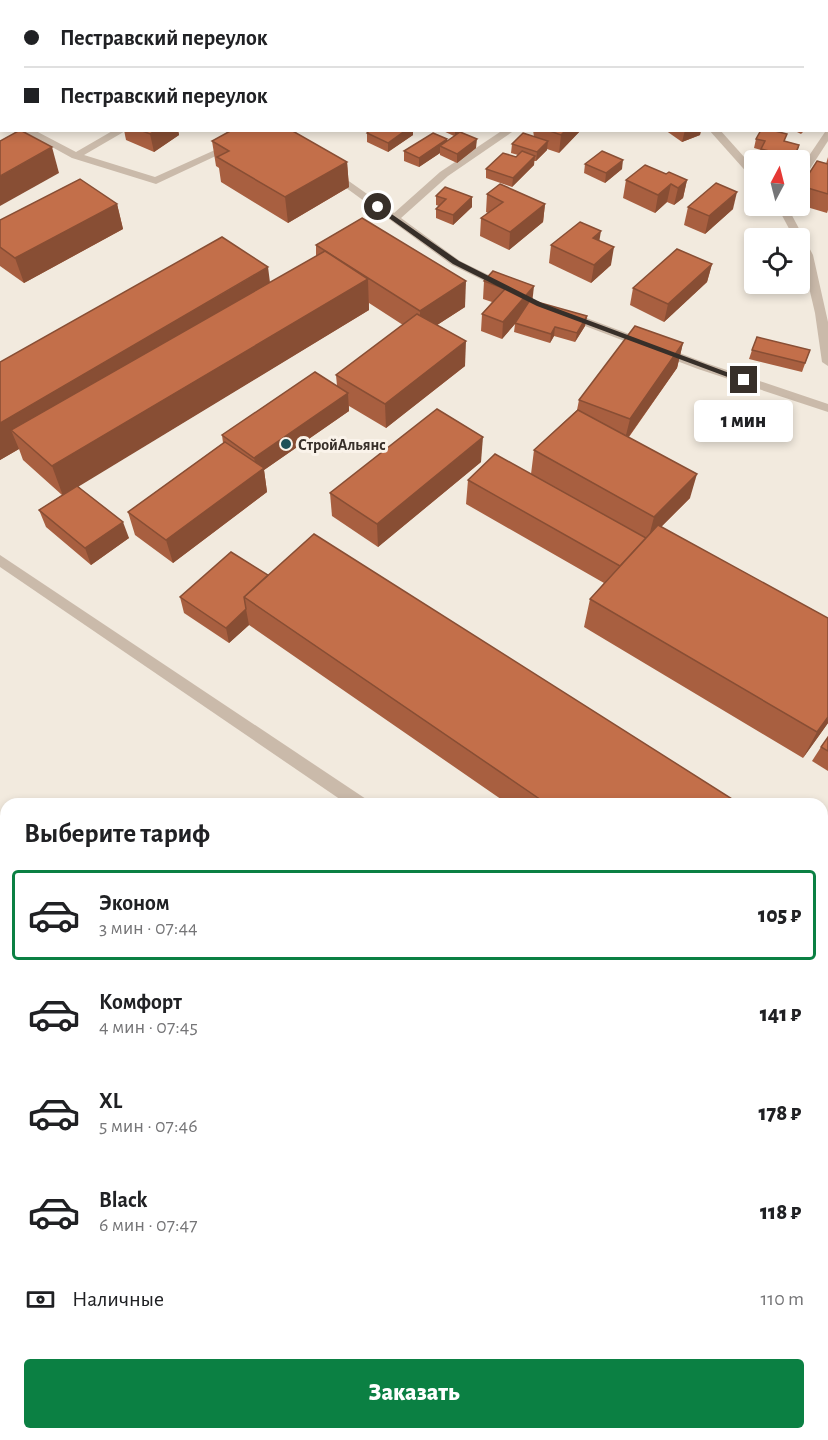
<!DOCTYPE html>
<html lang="ru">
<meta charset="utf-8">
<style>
:root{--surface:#fff;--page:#f2f2f2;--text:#202124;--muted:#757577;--line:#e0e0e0;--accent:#0b8043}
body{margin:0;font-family:"Alegreya Sans",sans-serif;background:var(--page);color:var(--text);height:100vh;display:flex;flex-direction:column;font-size:22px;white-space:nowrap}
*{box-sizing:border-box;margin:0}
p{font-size:20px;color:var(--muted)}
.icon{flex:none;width:33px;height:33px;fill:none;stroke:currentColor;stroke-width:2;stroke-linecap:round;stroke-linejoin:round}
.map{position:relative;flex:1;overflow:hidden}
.drawer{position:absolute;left:0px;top:798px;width:828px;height:642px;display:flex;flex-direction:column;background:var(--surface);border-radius:18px 18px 0 0;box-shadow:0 3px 9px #0003}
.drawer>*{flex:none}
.guide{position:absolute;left:0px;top:0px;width:828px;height:132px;box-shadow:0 3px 9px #0003;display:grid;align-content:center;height:132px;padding:0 24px;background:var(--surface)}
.needle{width:39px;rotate:7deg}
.fabs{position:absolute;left:744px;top:150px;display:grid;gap:12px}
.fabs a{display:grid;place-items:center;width:66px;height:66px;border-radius:6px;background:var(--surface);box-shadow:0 3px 9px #0003;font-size:30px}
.end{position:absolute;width:27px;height:27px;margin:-14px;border:8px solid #372f29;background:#fff;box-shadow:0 0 0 3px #fff}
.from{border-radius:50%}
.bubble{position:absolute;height:42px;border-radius:6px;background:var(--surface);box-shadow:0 3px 9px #0003;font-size:20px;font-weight:800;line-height:42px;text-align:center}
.guide b{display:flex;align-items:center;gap:21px;height:57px;font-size:22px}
.guide b+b{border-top:2px solid var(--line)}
.guide i{width:15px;height:15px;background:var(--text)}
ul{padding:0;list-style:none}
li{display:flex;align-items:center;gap:18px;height:90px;margin:0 12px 9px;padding:0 12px;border:3px solid transparent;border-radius:6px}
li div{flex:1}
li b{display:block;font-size:22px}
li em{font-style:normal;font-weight:800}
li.current{border-color:var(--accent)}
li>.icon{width:54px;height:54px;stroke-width:1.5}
h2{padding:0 24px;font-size:27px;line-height:72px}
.pay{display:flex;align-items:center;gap:15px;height:66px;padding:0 24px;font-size:22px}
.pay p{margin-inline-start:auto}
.cta{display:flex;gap:12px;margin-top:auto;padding:12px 24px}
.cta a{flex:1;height:69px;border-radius:6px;background:var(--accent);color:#fff;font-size:24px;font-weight:800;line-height:69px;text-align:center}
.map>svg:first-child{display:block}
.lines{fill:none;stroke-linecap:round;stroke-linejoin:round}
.minor{fill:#cabaaa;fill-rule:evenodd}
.rail{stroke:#372f29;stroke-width:6;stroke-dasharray:2 6;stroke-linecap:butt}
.wall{fill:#a85f40}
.shaded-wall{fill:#884e34}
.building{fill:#c36f4a;stroke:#884e34;stroke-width:1.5}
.route{fill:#372f29}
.poi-dot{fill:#1f5158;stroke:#faf3ea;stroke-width:2}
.labels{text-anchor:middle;stroke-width:6;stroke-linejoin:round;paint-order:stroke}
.poi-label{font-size:16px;font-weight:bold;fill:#372f29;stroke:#faf3ea;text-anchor:start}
</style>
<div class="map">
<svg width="828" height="1440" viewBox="0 0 828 1440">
<rect width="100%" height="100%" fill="#f2eade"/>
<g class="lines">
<g class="minor">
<rect x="93" y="0" width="8" height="2"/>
<path d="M302 0H312L301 2Z"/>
<rect x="653" y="0" width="8" height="2"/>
<path d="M777 0H787L788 2H778Z"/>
<path d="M826 23 828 24V30L826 29Z"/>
<path d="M21 130H34L76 152 114 130H127L84 155 155 177 226 145 235 147 156 184 72 158Z"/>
<path d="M503 130H515L448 176 401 218 460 261 509 285V289L505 291 452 265 327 174 336 172 394 213 440 172Z"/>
<path d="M709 130H720L754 168V177L750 176Z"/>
<path d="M828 131V141L804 178 800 179V169L825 132Z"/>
<path d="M777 206H787L813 255 828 322V366L822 362 815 313 800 249V238H794Z"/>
<path d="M568 311 706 363 828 404V412L698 369 564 318V312Z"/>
<path d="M0 555 366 799 368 804H347L0 567Z"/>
<path d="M0 857 6 859V876L0 874Z"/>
<path d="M828 1024V1050L822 1053V1027Z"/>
</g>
<g class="rail">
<path d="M0 980 6 985"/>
<path d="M0 1028 6 1033"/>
<path d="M0 1077 6 1083"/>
<path d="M0 1189 6 1195"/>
<path d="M0 1247 6 1253"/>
<path d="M178 1434 184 1440"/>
<path d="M240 1434 246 1440"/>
<path d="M368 1434 374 1440"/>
<path d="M429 1434 436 1440"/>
<path d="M495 1434 501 1440"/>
</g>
</g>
<g class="wall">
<rect x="115" y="0" width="23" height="2"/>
<rect x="321" y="0" width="50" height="2"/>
<path d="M381 0H424V2H384Z"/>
<rect x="473" y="0" width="53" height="2"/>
<path d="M717 0H766V2H718Z"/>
<path d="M828 84V103H826V86Z"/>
<path d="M124 130H178L179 135 154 152 126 140Z"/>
<path d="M413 130V135L388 152 367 142V133Z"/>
<path d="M441 130H464L461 132 476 148 457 163 440 155V153L419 167 404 161V151L447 141 454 136Z"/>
<path d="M533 130H581L559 153 547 149V150L536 161H534V165L512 187 486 178V169L516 157 518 155 511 153 512 144 534 137Z"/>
<path d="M665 130H701L700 135 682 142Z"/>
<path d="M793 130H805L801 134Z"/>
<path d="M756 139 785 141 799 145 794 160H767L758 158 761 150 754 148Z"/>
<path d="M212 141 347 162 349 187 288 223 221 182 219 168 216 166Z"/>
<path d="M828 157V210L827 213 800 205V192L801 186 826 164Z"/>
<path d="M585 164 622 169 605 183 584 173Z"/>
<path d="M626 180H687L683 198 674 205 667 202 655 213 623 198Z"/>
<path d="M487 194 545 204 543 222 509 250 480 236 481 218 488 213 486 212Z"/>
<path d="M436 196 472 207 453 225 436 218V209L439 206 436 205Z"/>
<path d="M117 204 123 229 24 283 0 266V220Z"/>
<path d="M688 207 733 209 705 234 684 225Z"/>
<path d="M599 241 611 265 591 283 549 263 551 245Z"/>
<path d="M316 245 465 307 437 325 465 366 386 428 349 406V411L264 470 267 492 173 563 135 535 128 512 223 443 222 435 337 386 336 375 403 325 369 303V310L78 486 129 538 91 565 46 527 39 510 62 495 23 460 19 449 0 460V362L270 283 316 256Z"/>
<path d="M712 264 707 282 664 322 630 305 633 288Z"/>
<path d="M493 271 533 301 587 316 585 326 575 342 554 336 550 343 514 332 515 324 502 339 481 331 482 314 492 302 483 299 484 281Z"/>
<path d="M683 343 677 368 629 437 690 498 661 527 828 723 803 758 584 627 590 599 604 583 466 504 468 480 531 474 534 450 577 410 579 400Z"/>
<path d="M752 350H810L802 372 749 359Z"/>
<path d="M481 462 378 547 332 516 330 493Z"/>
<path d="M268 575 740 804H508L249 625 229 643 184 613 180 597Z"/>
<path d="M828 737V771L812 761 821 747Z"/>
</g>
<g class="shaded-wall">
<path d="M360 0H371V2H358Z"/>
<rect x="406" y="0" width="18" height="2"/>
<path d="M454 0H464L463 2H452Z"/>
<path d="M512 0H526V2H510Z"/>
<path d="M752 0H766V2H751Z"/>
<path d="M0 25H2V41L0 36Z"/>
<path d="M156 130H178L179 135 154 152 150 134Z"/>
<path d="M406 130H413V135L388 152V143Z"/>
<path d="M455 130H464L455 137Z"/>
<path d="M566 130H581L559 153 561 135Z"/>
<path d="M685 130H701L700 135 682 142Z"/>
<path d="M447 139V148L440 146V153L419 167V158Z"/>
<path d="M477 139 476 148 457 163V154Z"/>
<path d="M548 141 547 150 536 161 537 152Z"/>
<path d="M799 145 797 154 794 160H792Z"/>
<path d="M52 147 59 173 0 206V176Z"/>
<path d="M535 156 534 165 512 187 513 178Z"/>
<path d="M623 160 622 169 605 183 606 173Z"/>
<path d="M347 162 349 187 288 223 285 197Z"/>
<path d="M687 180 683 198 674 205 678 188Z"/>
<path d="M671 184 667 202 655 213 658 195Z"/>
<path d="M737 192 733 209 705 234 709 216Z"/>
<path d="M472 197V207L453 225V215Z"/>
<path d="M117 204 123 229 24 283 15 258Z"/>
<path d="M545 204 543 222 509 250 510 232Z"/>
<path d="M601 231 598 249 593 238Z"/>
<path d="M614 247 611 265 591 283 594 265Z"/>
<path d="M712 264 707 282 664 322 668 304Z"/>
<path d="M268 267 272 298 11 430 19 449 0 460V423Z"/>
<path d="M368 279 369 310 63 496 52 466Z"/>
<path d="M466 281 465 307 420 336V311Z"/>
<path d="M534 286 532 304 502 339 503 322Z"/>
<path d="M587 316 585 326 575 342 577 333Z"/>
<path d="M555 327 554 336 550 343 551 334Z"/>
<path d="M466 341 465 366 386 428 385 404Z"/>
<path d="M683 343 677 368 624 443 630 419Z"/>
<path d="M348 393 349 411 264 470 267 492 173 563 166 540 257 473 254 458Z"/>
<path d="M483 437 481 462 378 547 377 524Z"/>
<path d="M697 474 690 498 648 540 654 517Z"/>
<path d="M123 522 129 538 91 565 85 548Z"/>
<path d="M246 609 249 625 229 643 226 628Z"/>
<path d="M828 717V723L803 758 817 732Z"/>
</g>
<g class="building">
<path d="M0 0H32L33 2H2V25H0Z"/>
<path d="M254 0H278L275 2H254L253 1Z"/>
<path d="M339 0H360L358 2H343Z"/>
<path d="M428 0H454L452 2H427Z"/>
<path d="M828 84V93L826 92V86Z"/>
<path d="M20 130 52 147 0 176V141Z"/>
<path d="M140 130H156L150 134Z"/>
<path d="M232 130H291L347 162 285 197 217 157 229 151 212 141Z"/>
<path d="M370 130H406L388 143 367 133Z"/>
<path d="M547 130H566L561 135Z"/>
<path d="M761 130H771L787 134 784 141 799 145 794 157 761 149 765 141 756 139Z"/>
<path d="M460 132 477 139 457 154 440 146Z"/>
<path d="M433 133 447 139 419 158 404 151Z"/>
<path d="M523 133 548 141 537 152 512 144Z"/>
<path d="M522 151 535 156 513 178 486 169 503 153 516 157Z"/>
<path d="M602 151 623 160 606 173 585 164Z"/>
<path d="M817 161 828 164V194L801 186Z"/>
<path d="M645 165 666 174 669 172 687 180 678 188 671 184 658 195 626 180Z"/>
<path d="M80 179 117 204 15 258 0 247V220Z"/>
<path d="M716 183 737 192 709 216 688 207Z"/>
<path d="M500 184 545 204 510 232 481 218 503 202 487 194Z"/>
<path d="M445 187 472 197 453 215 436 209 446 199 436 196Z"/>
<path d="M362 218 466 281 420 311 316 245Z"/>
<path d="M580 222 601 231 593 238 614 247 594 265 551 245Z"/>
<path d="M222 237 268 267 0 423V362Z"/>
<path d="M677 249 712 264 668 304 633 288Z"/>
<path d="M325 251 368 279 52 466 11 430Z"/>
<path d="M493 271 534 286 503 322 482 314 505 289 484 281Z"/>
<path d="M530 300 587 316 577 333 555 327 551 334 515 323Z"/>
<path d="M417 314 466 341 385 404 336 375Z"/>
<path d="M635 326 683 343 630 419 579 400Z"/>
<path d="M757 337 810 350 805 363 752 350Z"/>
<path d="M315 372 348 393 254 458 222 435Z"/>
<path d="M437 409 483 437 377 524 330 493Z"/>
<path d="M578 410 697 474 654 517 534 450Z"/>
<path d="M225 442 264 468 166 540 128 512Z"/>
<path d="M495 454 646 538 620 566 468 480Z"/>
<path d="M77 486 123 522 85 548 39 510Z"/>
<path d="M658 525 828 618V717L817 732 590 599Z"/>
<path d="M314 534 740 804H547L244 597Z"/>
<path d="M231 552 268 575 244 597 246 609 226 628 180 597Z"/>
<path d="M828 737V751L821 747Z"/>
</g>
<path class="route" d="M375 206H380L459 261 542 303 748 380 741 382 537 306 453 264 375 208Z"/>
<circle class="poi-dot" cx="286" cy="444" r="6"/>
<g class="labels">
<g class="poi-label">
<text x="298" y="450">СтройАльянс</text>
</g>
</g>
</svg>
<div class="fabs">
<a><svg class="needle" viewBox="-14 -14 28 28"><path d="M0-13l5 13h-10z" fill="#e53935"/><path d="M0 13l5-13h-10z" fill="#757577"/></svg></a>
<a><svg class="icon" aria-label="locate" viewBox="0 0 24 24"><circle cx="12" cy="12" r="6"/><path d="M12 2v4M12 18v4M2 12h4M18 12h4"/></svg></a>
</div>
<i class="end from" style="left:378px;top:207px"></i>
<i class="end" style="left:744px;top:380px"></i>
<div class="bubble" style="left:694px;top:400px;width:99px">1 мин</div>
<div class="guide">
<b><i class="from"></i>Пестравский переулок</b>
<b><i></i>Пестравский переулок</b>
</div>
<section class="drawer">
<h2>Выберите тариф</h2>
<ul>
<li class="current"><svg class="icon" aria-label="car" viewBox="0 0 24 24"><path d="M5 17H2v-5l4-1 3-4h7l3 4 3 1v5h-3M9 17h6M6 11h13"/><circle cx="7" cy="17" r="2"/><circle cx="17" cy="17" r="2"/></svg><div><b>Эконом</b><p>3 мин · 07:44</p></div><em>105 ₽</em></li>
<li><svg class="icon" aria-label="car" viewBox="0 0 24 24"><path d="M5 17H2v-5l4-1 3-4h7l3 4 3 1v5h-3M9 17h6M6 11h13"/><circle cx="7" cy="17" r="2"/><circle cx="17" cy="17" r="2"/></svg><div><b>Комфорт</b><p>4 мин · 07:45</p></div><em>141 ₽</em></li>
<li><svg class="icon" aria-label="car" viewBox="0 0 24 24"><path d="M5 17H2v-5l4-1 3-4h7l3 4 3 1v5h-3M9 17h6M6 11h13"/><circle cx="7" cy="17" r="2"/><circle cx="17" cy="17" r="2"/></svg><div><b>XL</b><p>5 мин · 07:46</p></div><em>178 ₽</em></li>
<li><svg class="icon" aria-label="car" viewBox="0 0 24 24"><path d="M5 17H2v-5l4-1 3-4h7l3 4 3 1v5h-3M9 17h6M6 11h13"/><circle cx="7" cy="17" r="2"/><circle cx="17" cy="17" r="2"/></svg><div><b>Black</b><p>6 мин · 07:47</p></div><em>118 ₽</em></li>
</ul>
<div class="pay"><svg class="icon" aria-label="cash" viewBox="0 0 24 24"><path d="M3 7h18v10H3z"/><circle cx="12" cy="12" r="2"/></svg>Наличные<p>110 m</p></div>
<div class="cta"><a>Заказать</a></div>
</section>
</div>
